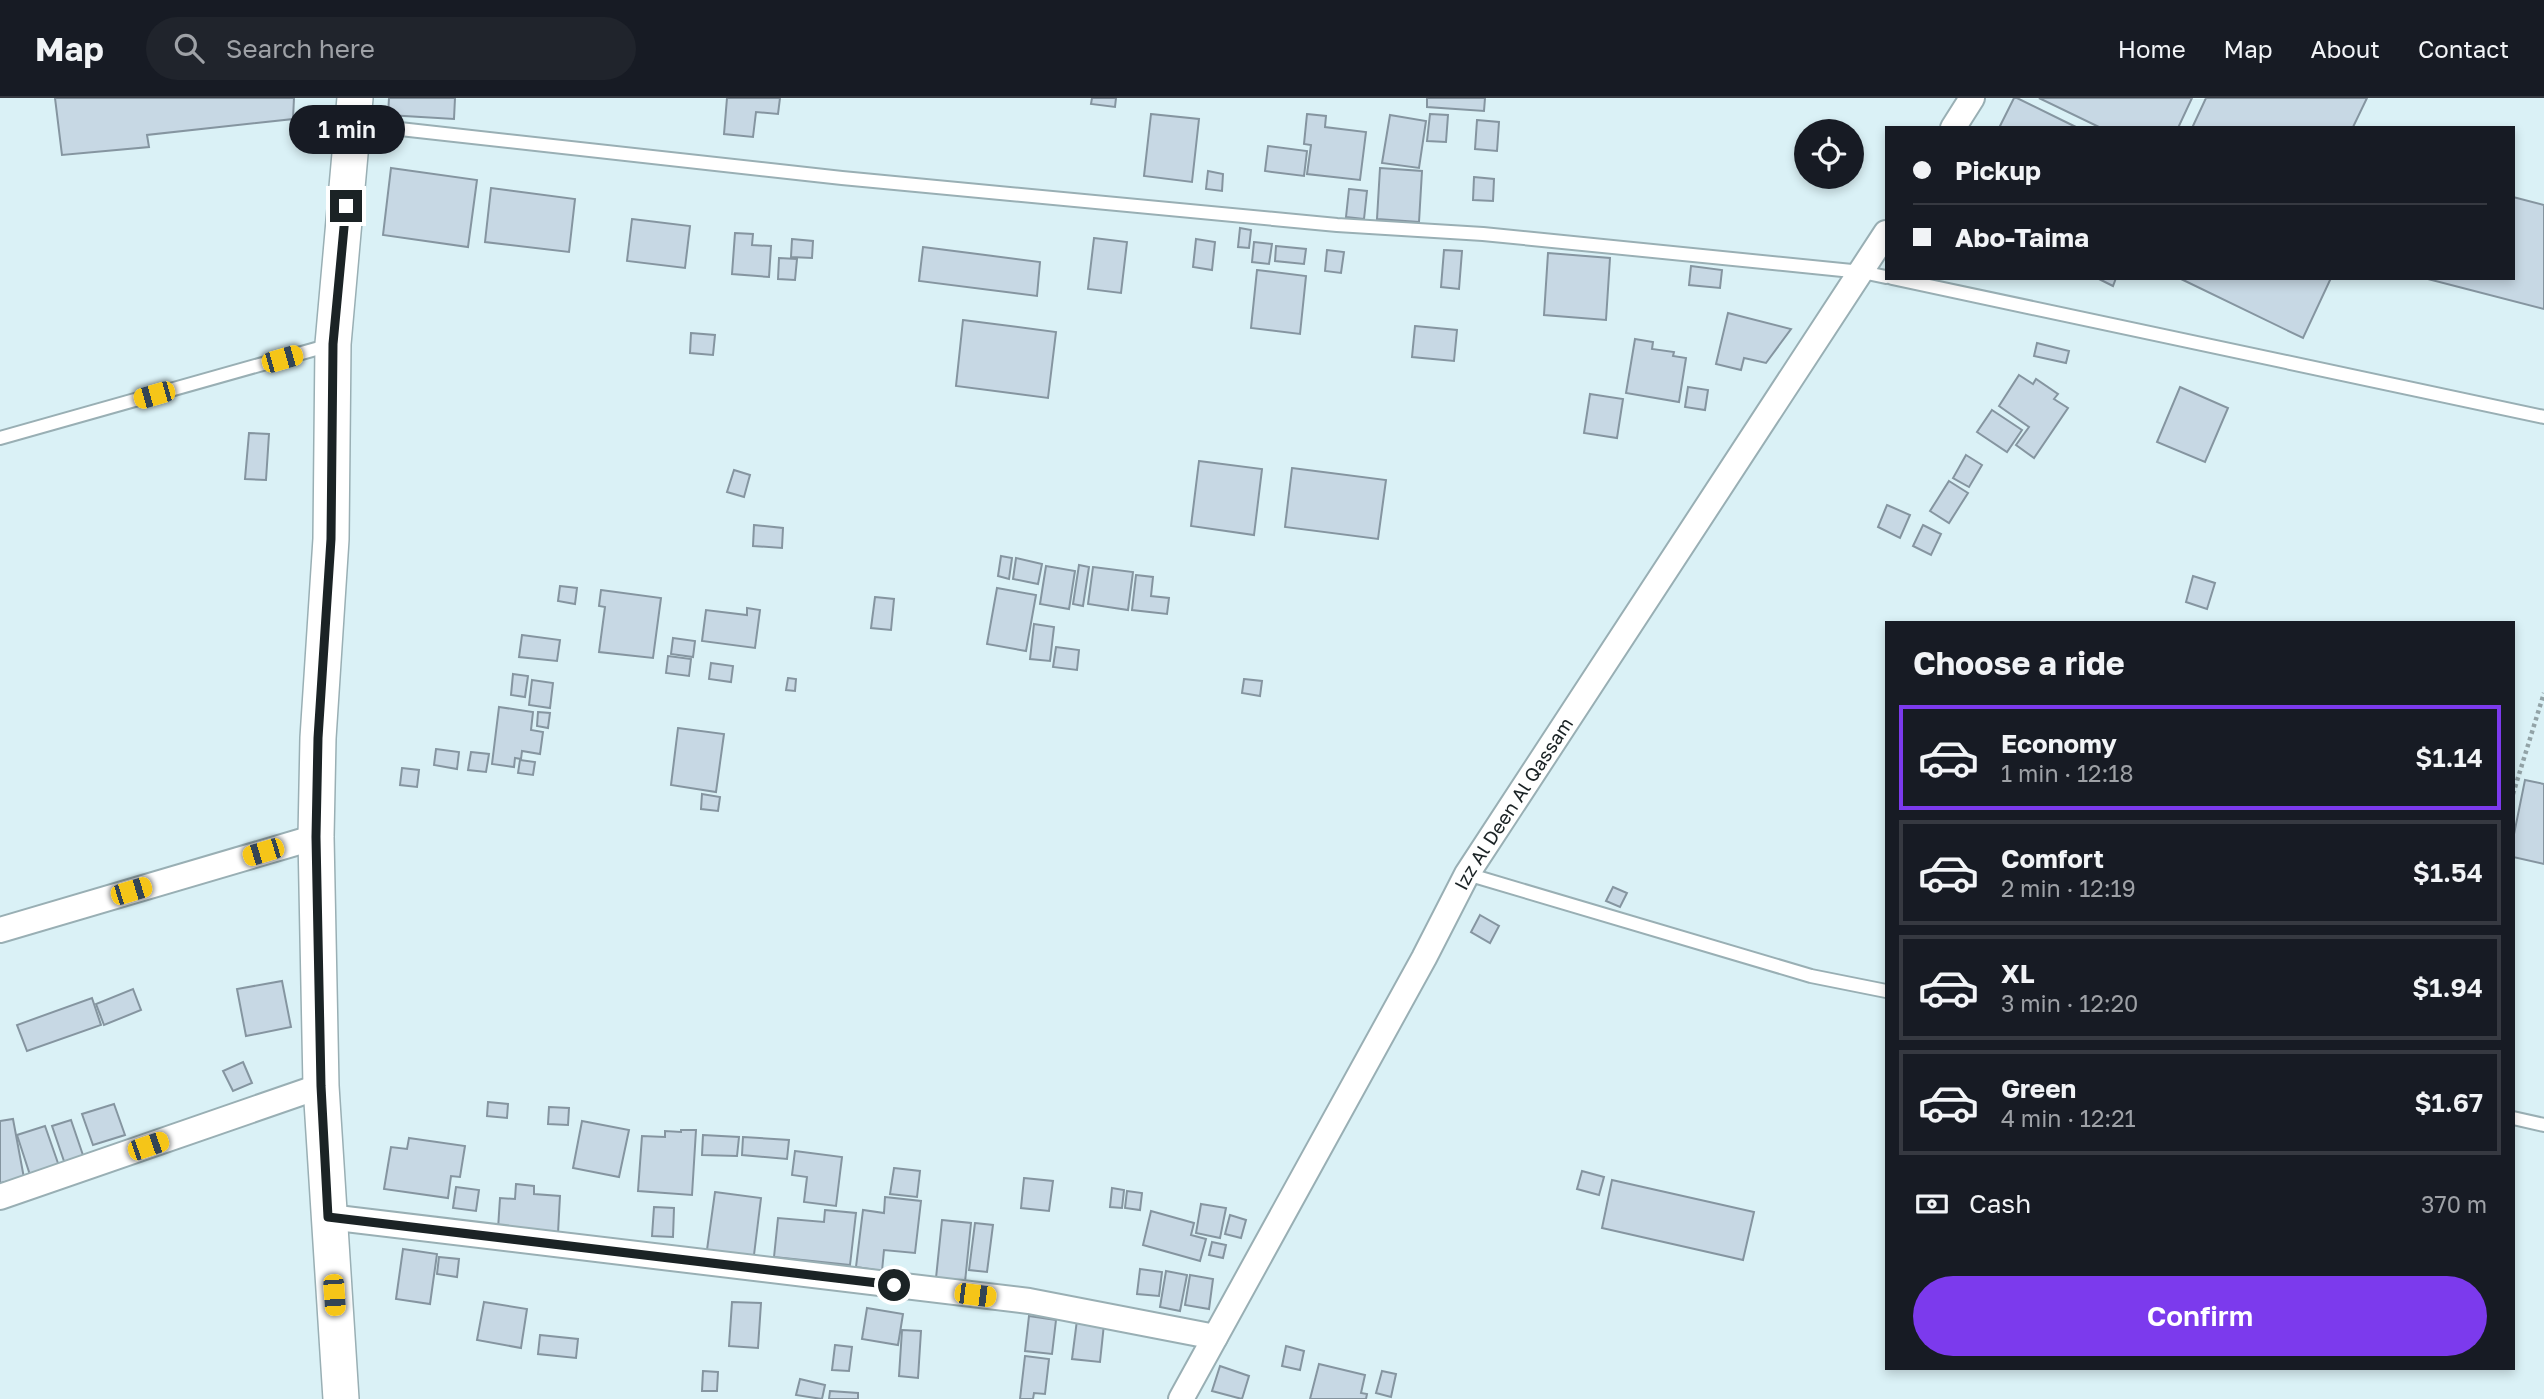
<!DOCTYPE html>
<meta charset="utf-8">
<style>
:root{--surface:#171b24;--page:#20242c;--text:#f1f3f6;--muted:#9ea1a6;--line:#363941;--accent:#7c3aed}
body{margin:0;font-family:"Golos Text",sans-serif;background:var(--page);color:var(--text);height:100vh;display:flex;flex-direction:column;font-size:26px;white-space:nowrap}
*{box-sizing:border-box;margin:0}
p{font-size:23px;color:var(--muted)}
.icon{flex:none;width:38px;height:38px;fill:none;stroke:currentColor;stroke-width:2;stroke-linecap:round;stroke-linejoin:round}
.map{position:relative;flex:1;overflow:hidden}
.details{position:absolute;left:1885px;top:523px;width:630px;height:749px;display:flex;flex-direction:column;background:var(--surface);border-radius:0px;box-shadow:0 4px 10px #0003}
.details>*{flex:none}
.guide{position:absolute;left:1885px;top:28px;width:630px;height:154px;border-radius:0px;box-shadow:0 4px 10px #0003;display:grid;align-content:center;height:154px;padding:0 28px;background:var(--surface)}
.buttons{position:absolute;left:1794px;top:21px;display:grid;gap:14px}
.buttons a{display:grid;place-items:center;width:70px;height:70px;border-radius:50%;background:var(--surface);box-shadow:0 4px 10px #0003;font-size:35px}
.end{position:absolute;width:32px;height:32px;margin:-16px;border:9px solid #1b2325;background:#fff;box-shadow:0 0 0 4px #fff}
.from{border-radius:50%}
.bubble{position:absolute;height:49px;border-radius:24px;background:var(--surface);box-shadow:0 4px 10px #0003;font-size:23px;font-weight:600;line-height:49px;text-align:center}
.car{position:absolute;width:21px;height:42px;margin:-21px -10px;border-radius:9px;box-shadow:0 0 5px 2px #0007;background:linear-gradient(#f5c518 24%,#345 0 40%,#f5c518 0 76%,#345 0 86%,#f5c518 0)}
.guide b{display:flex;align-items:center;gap:24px;height:66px;font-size:26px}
.guide b+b{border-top:2px solid var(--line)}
.guide i{width:18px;height:18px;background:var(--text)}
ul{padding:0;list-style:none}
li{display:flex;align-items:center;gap:21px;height:105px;margin:0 14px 10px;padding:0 14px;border:4px solid var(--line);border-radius:0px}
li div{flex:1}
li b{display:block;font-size:26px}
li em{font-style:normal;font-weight:600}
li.current{border-color:var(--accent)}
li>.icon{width:63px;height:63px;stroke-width:1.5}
h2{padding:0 28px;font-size:32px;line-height:84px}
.pay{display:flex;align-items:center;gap:18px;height:77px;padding:0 28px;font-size:26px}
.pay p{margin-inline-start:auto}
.primary-button{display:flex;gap:14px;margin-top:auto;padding:14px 28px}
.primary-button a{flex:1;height:80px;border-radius:42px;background:var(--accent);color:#fff;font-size:28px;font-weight:600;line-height:80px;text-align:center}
header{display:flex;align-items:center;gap:42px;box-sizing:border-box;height:98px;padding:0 35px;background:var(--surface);border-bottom:2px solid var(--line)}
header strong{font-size:33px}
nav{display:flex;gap:38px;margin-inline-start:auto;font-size:24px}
.search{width:490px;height:63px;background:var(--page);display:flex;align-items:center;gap:18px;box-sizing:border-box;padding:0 24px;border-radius:38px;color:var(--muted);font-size:26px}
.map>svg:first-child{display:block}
.building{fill:#c7d8e4;stroke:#8595a0;stroke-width:2}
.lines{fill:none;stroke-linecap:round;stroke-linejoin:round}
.lane-casing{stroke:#99afb4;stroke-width:16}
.street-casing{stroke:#99afb4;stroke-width:28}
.secondary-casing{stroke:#99afb4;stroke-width:38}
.path{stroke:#92a3a7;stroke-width:4.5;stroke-dasharray:3.5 3.5;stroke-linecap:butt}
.lane{stroke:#fff;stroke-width:12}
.street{stroke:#fff;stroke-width:24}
.secondary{stroke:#fff;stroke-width:35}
.route{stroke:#1b2325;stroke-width:9}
.labels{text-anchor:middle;stroke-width:5;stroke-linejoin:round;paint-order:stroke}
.street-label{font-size:19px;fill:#1b2325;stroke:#f2fbfd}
</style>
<header>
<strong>Map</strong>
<div class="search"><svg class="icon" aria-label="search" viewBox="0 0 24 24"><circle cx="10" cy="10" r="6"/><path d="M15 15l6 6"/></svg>Search here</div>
<nav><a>Home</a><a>Map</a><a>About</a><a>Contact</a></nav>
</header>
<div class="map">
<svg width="2544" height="1301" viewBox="0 0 2544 1301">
<rect width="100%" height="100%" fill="#daf1f6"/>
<g class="building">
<path d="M55 0H294L293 21 147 37 149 49 62 57Z"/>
<path d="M389 0H455L454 21 388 17Z"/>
<path d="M727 0H780L778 16 756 14 753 39 724 36Z"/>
<path d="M1092 0H1116L1115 9 1091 6Z"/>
<path d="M1427 0H1485L1484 13 1427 9Z"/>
<path d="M2014 0H2017L2078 30H1999Z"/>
<path d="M2039 0H2192L2178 30H2101Z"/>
<path d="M2206 0H2367L2353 29 2355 30H2192Z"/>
<path d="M1151 16 1199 21 1192 84 1144 78Z"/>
<path d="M1307 16 1326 18 1325 29 1366 34 1360 82 1307 76 1311 47 1304 46Z"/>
<path d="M1430 16 1448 17 1446 44 1427 43Z"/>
<path d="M1390 17 1426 23 1419 70 1382 65Z"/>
<path d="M1477 22 1499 24 1497 53 1475 51Z"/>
<path d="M1268 48 1307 53 1304 78 1265 73Z"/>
<path d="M391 70 477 82 468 149 383 137Z"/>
<path d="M1380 70 1422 73 1419 124 1377 121Z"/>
<path d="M1208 73 1223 76 1222 93 1206 91Z"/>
<path d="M1474 79 1494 81 1493 103 1473 102Z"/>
<path d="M491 90 575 101 569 154 485 144Z"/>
<path d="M1349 91 1367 93 1364 121 1346 119Z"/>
<path d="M2513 99 2544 107V211L2424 180H2513Z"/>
<path d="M632 121 690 128 685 170 627 163Z"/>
<path d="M1240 130 1251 132 1249 150 1238 149Z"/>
<path d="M735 135 753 136 752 147 771 148 769 179 732 176Z"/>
<path d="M1094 140 1127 144 1121 195 1088 191Z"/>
<path d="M792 141 813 143 812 160 791 159Z"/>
<path d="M1196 141 1215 144 1212 172 1193 169Z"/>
<path d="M1254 144 1272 146 1269 166 1252 164Z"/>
<path d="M1276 148 1306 151 1304 166 1275 163Z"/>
<path d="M923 149 1040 164 1037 198 919 183Z"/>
<path d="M1327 152 1344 154 1341 175 1325 173Z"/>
<path d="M1444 152 1462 153 1459 191 1441 189Z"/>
<path d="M1548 155 1610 160 1606 222 1544 217Z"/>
<path d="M779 160 797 161 795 182 778 181Z"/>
<path d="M1691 168 1722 172 1720 190 1689 187Z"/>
<path d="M1257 172 1306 178 1300 236 1251 230Z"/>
<path d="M2097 180H2116L2113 188Z"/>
<path d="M2179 180H2331L2303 240Z"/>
<path d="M1728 215 1791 231 1766 265 1744 260 1741 272 1716 266Z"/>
<path d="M963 222 1056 234 1048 300 956 288Z"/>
<path d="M1415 228 1457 232 1454 263 1412 259Z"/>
<path d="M691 235 715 237 713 257 690 255Z"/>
<path d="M1635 241 1653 244 1652 251 1674 254 1673 258 1686 260 1679 304 1626 295Z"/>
<path d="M2037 245 2069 253 2066 265 2034 258Z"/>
<path d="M2019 277 2033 286 2036 281 2058 296 2054 301 2068 310 2034 360 2016 347 2029 329 1999 308Z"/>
<path d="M1688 289 1708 292 1705 312 1685 309Z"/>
<path d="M2180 289 2228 310 2205 364 2157 344Z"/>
<path d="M1590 296 1623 301 1617 340 1584 335Z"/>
<path d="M1992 312 2022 332 2007 354 1977 334Z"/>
<path d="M249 335 269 336 266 382 245 381Z"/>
<path d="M1966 357 1982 367 1969 389 1953 380Z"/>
<path d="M1199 363 1262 371 1254 437 1191 428Z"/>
<path d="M1292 370 1386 382 1378 441 1285 429Z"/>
<path d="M734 372 750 377 744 399 727 394Z"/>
<path d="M1949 383 1968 395 1949 425 1930 413Z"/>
<path d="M1887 407 1910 417 1900 440 1878 429Z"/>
<path d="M754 427 783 430 782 450 753 448Z"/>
<path d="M1923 427 1941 436 1931 457 1913 448Z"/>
<path d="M1001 458 1012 460 1009 481 998 478Z"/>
<path d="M1016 460 1042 466 1038 486 1013 481Z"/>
<path d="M1079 467 1089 469 1083 508 1073 506Z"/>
<path d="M1046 468 1075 473 1069 511 1040 506Z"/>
<path d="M1093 469 1133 474 1128 512 1088 506Z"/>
<path d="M1136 477 1153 479 1151 498 1169 500 1167 516 1132 512Z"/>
<path d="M2193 478 2215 485 2207 511 2186 504Z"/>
<path d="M560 488 577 490 575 506 558 503Z"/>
<path d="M997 490 1036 497 1026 553 987 546Z"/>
<path d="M601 492 661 500 653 560 599 554 605 509 599 508Z"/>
<path d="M875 499 894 501 891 532 871 530Z"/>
<path d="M747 510 760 512 755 550 702 543 706 512 747 517Z"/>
<path d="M1034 526 1054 529 1050 563 1030 561Z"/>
<path d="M522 537 560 542 557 563 519 559Z"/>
<path d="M673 540 695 543 693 559 671 556Z"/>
<path d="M1056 549 1079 552 1077 572 1053 569Z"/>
<path d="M668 558 691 561 689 578 666 575Z"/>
<path d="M711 565 733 568 731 584 709 581Z"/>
<path d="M513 576 528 578 525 599 511 597Z"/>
<path d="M788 580 796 581 795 593 786 592Z"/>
<path d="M1244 581 1262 583 1260 598 1242 595Z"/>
<path d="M532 582 553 585 550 610 529 607Z"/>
<path d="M499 609 533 614 531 632 543 634 540 656 522 653 521 661 515 660 514 669 492 666Z"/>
<path d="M538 614 550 615 548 630 537 628Z"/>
<path d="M678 630 724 636 716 694 671 687Z"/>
<path d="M436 651 459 654 457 671 434 667Z"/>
<path d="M471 654 489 656 486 674 468 672Z"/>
<path d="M520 662 535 664 533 677 518 675Z"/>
<path d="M402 670 419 672 417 689 400 687Z"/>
<path d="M2525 682 2544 686V766L2513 759V741Z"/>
<path d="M702 696 720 699 718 713 701 711Z"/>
<path d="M1613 789 1627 795 1620 809 1606 803Z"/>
<path d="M1480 817 1499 828 1490 845 1471 834Z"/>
<path d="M282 883 291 929 246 938 237 891Z"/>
<path d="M133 891 141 912 104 927 96 906Z"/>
<path d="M92 900 101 927 27 953 17 927Z"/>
<path d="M243 964 252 985 233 993 223 973Z"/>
<path d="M488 1004 508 1006 507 1020 487 1018Z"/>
<path d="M114 1006 125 1037 93 1047 82 1016Z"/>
<path d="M549 1009 569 1010 568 1027 548 1026Z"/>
<path d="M13 1021 24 1080 0 1085V1023Z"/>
<path d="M71 1022 85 1063 66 1069 52 1028Z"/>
<path d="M582 1023 629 1032 619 1079 573 1070Z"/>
<path d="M45 1028 59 1068 30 1077 17 1037Z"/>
<path d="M681 1032H696L692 1097 638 1093 642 1038 665 1039V1033L681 1034Z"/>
<path d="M703 1037 739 1039 737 1058 702 1057Z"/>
<path d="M743 1039 789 1042 787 1061 742 1057Z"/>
<path d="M409 1040 465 1048 460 1079 451 1078 448 1100 384 1091 391 1049 407 1051Z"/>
<path d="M795 1053 842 1059 836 1108 804 1104 807 1079 792 1077Z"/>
<path d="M894 1070 920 1073 917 1099 890 1096Z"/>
<path d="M1582 1073 1604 1079 1599 1097 1577 1091Z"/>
<path d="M1024 1080 1053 1083 1049 1113 1021 1110Z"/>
<path d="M1612 1082 1754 1114 1743 1162 1602 1130Z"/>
<path d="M516 1086 534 1088V1096L560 1098 558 1135 498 1131 500 1100 515 1101Z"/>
<path d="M456 1089 479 1092 476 1113 453 1110Z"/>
<path d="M1112 1090 1124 1092 1122 1110 1110 1109Z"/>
<path d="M1127 1093 1142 1095 1140 1112 1125 1110Z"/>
<path d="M715 1094 761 1100 753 1165 706 1159Z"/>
<path d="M885 1099 921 1103 915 1155 884 1152 882 1173 856 1169 863 1112 884 1115Z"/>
<path d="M1201 1106 1226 1110 1220 1140 1196 1135Z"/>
<path d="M654 1109 674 1110 673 1139 652 1138Z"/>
<path d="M825 1112 856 1115 850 1167 774 1159 778 1120 824 1124Z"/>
<path d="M1151 1113 1194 1125 1191 1137 1206 1141 1200 1163 1143 1147Z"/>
<path d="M1230 1117 1246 1122 1241 1140 1225 1136Z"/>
<path d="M942 1122 971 1125 965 1184 936 1180Z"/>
<path d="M975 1125 993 1127 987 1174 969 1172Z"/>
<path d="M1212 1144 1226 1147 1223 1160 1209 1157Z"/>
<path d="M403 1151 437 1156 430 1206 396 1201Z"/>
<path d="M439 1159 459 1161 457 1179 437 1176Z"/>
<path d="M1140 1171 1162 1174 1159 1198 1137 1196Z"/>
<path d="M1166 1173 1187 1177 1180 1213 1160 1209Z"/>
<path d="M1190 1177 1213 1181 1209 1211 1185 1207Z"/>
<path d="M484 1204 527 1211 521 1250 477 1242Z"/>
<path d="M732 1204 761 1205 758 1250 729 1248Z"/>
<path d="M867 1210 903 1216 898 1247 862 1241Z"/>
<path d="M1029 1218 1056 1222 1052 1256 1025 1253Z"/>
<path d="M1077 1222 1104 1226 1100 1264 1072 1261Z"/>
<path d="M902 1232 921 1233 918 1280 899 1278Z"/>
<path d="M540 1237 578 1241 576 1260 538 1256Z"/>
<path d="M835 1247 852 1249 849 1273 832 1272Z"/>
<path d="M1286 1248 1304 1253 1300 1272 1282 1268Z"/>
<path d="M1025 1258 1049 1261 1045 1296 1034 1295 1033 1301H1020Z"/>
<path d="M1319 1266 1365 1277 1361 1295 1367 1296 1366 1301H1310Z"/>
<path d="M1220 1268 1249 1278 1242 1301 1212 1293Z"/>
<path d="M703 1273 718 1274 717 1293H702Z"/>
<path d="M1382 1273 1396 1276 1391 1299 1376 1295Z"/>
<path d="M800 1281 825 1287 822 1301 796 1297Z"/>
<path d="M830 1293 858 1295V1301H829Z"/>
</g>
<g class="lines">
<g class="lane-casing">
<g id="lane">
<path d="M355 26 842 80 1337 127 1483 136 1862 174 1886 179"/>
<path d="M1892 180 2544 319"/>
<path d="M0 340 330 247"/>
<path d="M1467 776 1811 878 1886 893"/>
<path d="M2513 1020 2544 1027"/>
</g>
</g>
<g class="street-casing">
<g id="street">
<path d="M1953 30 1972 0"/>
<path d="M0 832 316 739"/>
<path d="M0 1099 321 988"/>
<path d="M329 1119 1029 1203 1215 1239"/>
<path id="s1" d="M1181 1301 1424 860 1467 776 1886 135"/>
</g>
</g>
<g class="secondary-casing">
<path id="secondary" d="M341 1301 321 988 316 739 318 640 331 441 333 246 355 0"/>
</g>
<path class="path" d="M2513 696 2544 595"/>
<use href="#lane" class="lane"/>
<use href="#street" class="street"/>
<use href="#secondary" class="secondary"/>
</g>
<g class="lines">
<path class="route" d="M346 108 333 246 331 441 318 640 316 739 321 988 328 1119 894 1187"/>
</g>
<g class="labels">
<g class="street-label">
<text dy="7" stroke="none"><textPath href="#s1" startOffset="682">Izz Al Deen Al Qassam</textPath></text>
</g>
</g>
</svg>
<div class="buttons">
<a><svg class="icon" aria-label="locate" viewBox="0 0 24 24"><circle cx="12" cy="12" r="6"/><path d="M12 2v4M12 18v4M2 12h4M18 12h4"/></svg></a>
</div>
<i class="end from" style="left:894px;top:1187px"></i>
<i class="end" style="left:346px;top:108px"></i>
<div class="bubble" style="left:289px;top:7px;width:116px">1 min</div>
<i class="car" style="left:282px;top:261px;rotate:74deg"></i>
<i class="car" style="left:154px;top:297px;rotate:254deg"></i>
<i class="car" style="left:263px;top:754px;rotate:253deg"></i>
<i class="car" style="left:131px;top:793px;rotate:73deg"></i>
<i class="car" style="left:148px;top:1048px;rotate:71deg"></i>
<i class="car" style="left:334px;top:1197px;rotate:176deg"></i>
<i class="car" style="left:975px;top:1197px;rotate:97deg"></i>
<div class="guide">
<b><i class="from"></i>Pickup</b>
<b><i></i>Abo-Taima</b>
</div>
<section class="details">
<h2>Choose a ride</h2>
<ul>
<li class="current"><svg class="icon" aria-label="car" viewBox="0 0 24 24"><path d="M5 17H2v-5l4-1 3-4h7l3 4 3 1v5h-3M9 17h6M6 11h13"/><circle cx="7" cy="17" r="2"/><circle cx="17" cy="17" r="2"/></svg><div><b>Economy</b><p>1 min · 12:18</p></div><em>$1.14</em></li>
<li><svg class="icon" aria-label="car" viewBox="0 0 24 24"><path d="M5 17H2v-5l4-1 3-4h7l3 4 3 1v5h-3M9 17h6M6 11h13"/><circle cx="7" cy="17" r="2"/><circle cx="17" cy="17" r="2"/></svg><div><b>Comfort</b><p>2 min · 12:19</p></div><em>$1.54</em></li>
<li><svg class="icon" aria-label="car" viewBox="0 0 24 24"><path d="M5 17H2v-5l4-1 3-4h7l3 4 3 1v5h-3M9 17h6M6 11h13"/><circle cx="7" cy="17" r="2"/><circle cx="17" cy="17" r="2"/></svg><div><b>XL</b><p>3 min · 12:20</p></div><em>$1.94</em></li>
<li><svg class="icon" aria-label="car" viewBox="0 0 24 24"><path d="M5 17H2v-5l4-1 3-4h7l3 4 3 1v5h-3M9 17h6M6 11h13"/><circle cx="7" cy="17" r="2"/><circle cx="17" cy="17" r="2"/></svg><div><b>Green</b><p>4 min · 12:21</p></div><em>$1.67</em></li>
</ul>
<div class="pay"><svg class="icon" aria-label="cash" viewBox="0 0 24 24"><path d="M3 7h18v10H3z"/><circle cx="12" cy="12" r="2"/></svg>Cash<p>370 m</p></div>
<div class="primary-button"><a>Confirm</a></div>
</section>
</div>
